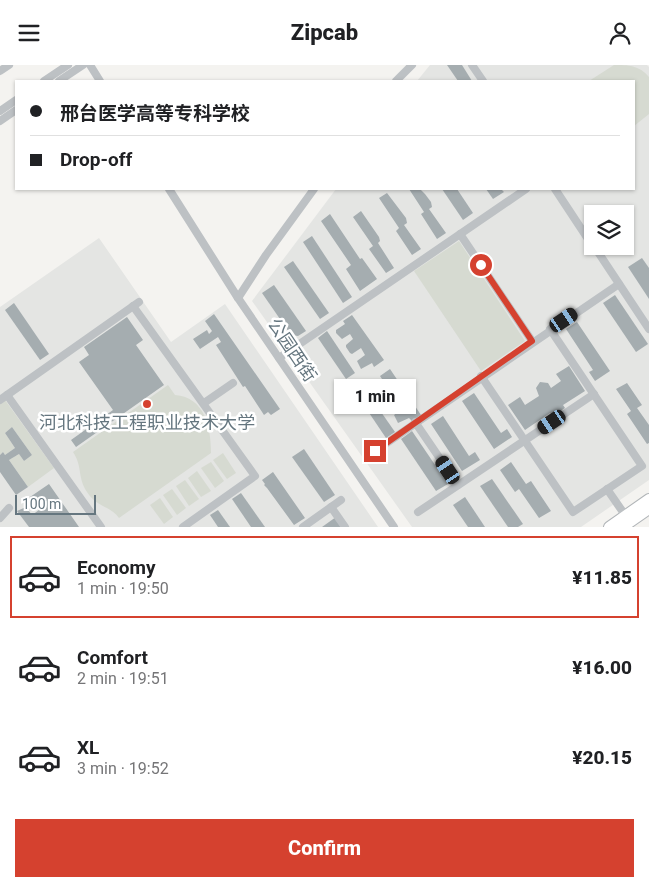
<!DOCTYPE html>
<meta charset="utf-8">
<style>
:root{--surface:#fff;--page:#f2f2f2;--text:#202124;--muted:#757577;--line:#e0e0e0;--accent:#d5412f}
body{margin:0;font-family:Roboto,"Noto Sans SC",sans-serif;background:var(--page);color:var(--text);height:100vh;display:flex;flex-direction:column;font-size:19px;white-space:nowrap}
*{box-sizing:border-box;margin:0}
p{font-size:16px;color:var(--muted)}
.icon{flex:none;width:28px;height:28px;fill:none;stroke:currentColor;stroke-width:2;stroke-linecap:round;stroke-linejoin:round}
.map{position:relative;height:462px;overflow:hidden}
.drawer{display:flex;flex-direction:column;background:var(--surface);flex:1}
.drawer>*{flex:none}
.banner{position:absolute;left:15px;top:15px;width:620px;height:110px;border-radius:0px;box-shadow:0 1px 4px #0004;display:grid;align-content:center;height:110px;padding:0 15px;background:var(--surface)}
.fabs{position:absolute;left:584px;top:140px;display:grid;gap:10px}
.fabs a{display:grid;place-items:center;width:50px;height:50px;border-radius:0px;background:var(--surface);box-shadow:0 1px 4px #0004;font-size:25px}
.scale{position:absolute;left:15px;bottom:12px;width:81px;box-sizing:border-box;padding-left:5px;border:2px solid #65767f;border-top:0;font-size:14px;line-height:18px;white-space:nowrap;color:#65767f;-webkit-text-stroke:4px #fff;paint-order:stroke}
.end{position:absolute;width:22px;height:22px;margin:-11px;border:6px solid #d5412f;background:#fff;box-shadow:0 0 0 2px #fff}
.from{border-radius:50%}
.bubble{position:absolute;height:35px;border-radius:0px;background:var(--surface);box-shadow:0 1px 4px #0004;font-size:16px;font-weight:800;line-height:35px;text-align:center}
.car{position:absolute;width:15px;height:30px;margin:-15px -8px;border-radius:6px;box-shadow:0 0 4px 1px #0007;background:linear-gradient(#222 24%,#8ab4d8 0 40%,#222 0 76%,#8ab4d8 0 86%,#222 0)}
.banner b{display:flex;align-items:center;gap:18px;height:48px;font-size:19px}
.banner b+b{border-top:1px solid var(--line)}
.banner i{width:12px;height:12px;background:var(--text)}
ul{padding:9px 0 0;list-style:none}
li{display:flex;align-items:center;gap:15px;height:82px;margin:0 10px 8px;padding:0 5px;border:2px solid transparent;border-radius:0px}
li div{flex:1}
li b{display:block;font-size:19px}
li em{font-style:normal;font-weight:800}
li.active{border-color:var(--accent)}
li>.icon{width:45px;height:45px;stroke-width:1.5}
.button{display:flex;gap:10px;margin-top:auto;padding:10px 15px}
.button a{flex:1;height:58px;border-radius:0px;background:var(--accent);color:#fff;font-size:20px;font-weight:800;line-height:58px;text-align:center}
header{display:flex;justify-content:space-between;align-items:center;height:65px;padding:0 15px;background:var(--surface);font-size:22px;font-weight:800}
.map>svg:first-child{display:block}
.built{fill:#e4e5e3;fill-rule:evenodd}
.green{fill:#d6dad1}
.building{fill:#a5adb0}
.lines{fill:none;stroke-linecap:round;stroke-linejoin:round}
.major-casing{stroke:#b1b5b8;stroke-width:12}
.minor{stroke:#bdc1c4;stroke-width:8}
.major{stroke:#fff;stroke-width:10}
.route{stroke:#d5412f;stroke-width:6}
.poi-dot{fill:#d5412f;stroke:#fff;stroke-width:2}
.labels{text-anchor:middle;stroke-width:5;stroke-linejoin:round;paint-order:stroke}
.street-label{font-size:18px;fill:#65767f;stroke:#fff}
.poi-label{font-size:18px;fill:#65767f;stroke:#fff}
</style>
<header><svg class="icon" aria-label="menu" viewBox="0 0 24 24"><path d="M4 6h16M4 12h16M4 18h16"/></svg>Zipcab<svg class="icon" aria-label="person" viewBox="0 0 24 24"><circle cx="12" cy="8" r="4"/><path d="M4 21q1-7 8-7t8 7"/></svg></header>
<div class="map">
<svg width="649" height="462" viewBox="0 0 649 462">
<rect width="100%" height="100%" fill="#f4f3f0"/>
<g class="built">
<path d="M430 0H647L649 2V415L581 462H412L252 236 336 124H634V16H417ZM592 149H625V181H592Z"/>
<path d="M99 173 171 277 225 239 378 462H0V242Z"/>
</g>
<g class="green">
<path d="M614 0C628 0 639 0 649 12V49L634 61V16H589Z"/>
<path d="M459 176 525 276 481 306 414 206Z"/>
<path d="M168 320 175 330C205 332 211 363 211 388L119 453C111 441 96 442 87 427 77 412 83 402 73 387Z"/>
<path d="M5 335 54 403 28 422 9 395 19 389 24 396 32 390 12 362 5 368 15 383 5 390 3 387 0 390V339Z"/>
<path d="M223 388 236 408 227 414 213 395Z"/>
<path d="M211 397 224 416 215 423 201 403Z"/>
<path d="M197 406 211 426 201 432 188 413Z"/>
<path d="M185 415 199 434 189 441 176 421Z"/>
<path d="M172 424 186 443 177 450 163 430Z"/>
<path d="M160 433 173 452 164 459 150 440Z"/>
</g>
<g class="building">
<path d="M447 0H462L472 16H458Z"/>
<path d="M409 124H420L425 129 431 137 432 142 429 144 446 168 437 174 421 149 424 147Z"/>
<path d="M442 124H457L473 148 463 155Z"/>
<path d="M486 124H501L504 127 493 134Z"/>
<path d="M387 128 406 153 407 158 404 160 421 184 412 190 396 166 399 163 379 133Z"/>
<path d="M361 146 379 172 380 176 378 178 394 203 386 208 369 184 373 181 353 152Z"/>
<path d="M330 149 360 194 362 193 377 214 360 226 346 204 351 200 321 156Z"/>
<path d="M312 171 352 232 343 238 303 177Z"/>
<path d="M642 193 649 203V234L628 202Z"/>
<path d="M293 196 329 248 320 254 284 202Z"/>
<path d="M274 220 306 266 298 271 291 270 262 228Z"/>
<path d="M615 230 648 279 636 287 603 238Z"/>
<path d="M14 238 49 289 40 295 5 245Z"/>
<path d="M214 249 280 344 271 350 268 347 264 350 245 321 243 322 216 280 221 277 218 272 200 284 193 274 207 265 209 269 212 266 205 256Z"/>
<path d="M352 250 384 295 374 302 372 298 361 304 357 296 365 290 361 283 352 289 350 288 346 282V280L353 274 350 269 342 274 336 268V265L345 259 343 256Z"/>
<path d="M127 252 143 275 136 280 164 320 76 382 71 375 113 345 79 297 89 290 84 282Z"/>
<path d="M577 257 610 306 595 316 589 307 593 305 566 264Z"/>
<path d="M327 266 355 308 346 314 318 273Z"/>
<path d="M569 301 585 326 563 340 565 343 553 351 550 348 525 365 508 340 520 332 525 340 539 331 536 323 540 317 548 318 551 323 561 316 556 309Z"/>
<path d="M390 304 421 350 412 356 409 353 398 358 394 350 402 344 398 338 390 344 387 342 383 334 391 329 387 323 380 329 374 322 373 320 382 314 380 311Z"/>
<path d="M627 318 642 340 637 343 649 360V378L647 379 627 349 631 346 616 324Z"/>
<path d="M365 324 395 367 386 373 357 330Z"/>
<path d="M474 328 501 368 507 364 512 372 494 384 462 336Z"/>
<path d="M443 351 469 391 475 387 480 395 462 406 431 359Z"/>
<path d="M12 362 32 390 24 396 19 389 9 395 28 422 16 430 0 407V390L3 387 5 390 15 383 5 368Z"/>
<path d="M412 366 448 419 436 426 401 374Z"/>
<path d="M304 384 335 430 324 437 292 392Z"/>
<path d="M511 397 526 419 531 416 551 446 539 453 519 424 515 427 500 405Z"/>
<path d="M273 407 305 453 294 460 267 423 264 420 265 419 262 415Z"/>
<path d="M492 414 523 459 518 462H508L480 421Z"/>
<path d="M49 419 79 462H29L17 446 26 442 32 450 39 445 30 432Z"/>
<path d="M241 428 265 462H251L232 434Z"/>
<path d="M465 432 485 462H468L453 440Z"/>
<path d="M218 445 230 462H218L210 450Z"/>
<path d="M336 452 343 462H322Z"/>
</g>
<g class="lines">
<g class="major-casing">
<g id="major">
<path d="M609 462 649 434"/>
<path d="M623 462 649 444"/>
</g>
</g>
<g class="minor">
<path d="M90 0 100 16"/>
<path d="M472 0 483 16"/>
<path d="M0 6 9 0"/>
<path d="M44 16 68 0"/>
<path d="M59 16 83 0"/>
<path d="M396 16 412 0"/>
<path d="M0 46 16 35"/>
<path d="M0 56 16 45"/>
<path d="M169 124 238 233 394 462"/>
<path d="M555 124 592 180"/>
<path d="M460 169 532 276"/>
<path d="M594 181 649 264"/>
<path d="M238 233 266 190 314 124"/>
<path d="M133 241 255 411 183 462"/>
<path d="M279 293 526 124"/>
<path d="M481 311 573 447 642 401 550 264"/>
<path d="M7 330 101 462"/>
<path d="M0 335 139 237"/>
<path d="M204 338 233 318"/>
<path d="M415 357 458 420"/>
<path d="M375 386 619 219"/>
<path d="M607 424 625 450"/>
<path d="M331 442 345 462"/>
<path d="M418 447 594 329"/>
<path d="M0 453 9 443"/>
<path d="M303 462 341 435"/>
</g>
<use href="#major" class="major"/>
</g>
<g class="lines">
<path class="route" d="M375 386 532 276 481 200"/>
</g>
<circle class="poi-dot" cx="147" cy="339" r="5"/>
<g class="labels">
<g class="street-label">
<text transform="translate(292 285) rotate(56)" y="6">公园西街</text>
</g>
<g class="poi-label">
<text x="147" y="364">河北科技工程职业技术大学</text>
</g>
</g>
</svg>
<div class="fabs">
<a><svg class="icon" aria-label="layers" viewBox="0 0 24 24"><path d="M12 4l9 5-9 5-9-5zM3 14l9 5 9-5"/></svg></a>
</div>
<div class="scale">100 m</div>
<i class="end from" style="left:481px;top:200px"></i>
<i class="end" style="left:375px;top:386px"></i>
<div class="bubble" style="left:334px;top:314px;width:82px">1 min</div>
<i class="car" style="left:564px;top:255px;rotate:56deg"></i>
<i class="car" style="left:552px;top:357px;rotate:236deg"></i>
<i class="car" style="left:448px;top:405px;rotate:326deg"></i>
<div class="banner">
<b><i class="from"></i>邢台医学高等专科学校</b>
<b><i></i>Drop-off</b>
</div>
</div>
<section class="drawer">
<ul>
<li class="active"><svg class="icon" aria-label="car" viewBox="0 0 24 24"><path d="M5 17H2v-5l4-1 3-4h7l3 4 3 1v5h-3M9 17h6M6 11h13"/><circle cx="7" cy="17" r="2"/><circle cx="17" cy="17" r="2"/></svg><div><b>Economy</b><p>1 min · 19:50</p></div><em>¥11.85</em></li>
<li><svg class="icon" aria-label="car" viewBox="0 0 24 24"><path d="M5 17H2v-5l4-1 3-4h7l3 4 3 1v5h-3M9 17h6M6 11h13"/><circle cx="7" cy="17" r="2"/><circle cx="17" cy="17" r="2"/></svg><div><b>Comfort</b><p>2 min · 19:51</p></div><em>¥16.00</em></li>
<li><svg class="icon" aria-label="car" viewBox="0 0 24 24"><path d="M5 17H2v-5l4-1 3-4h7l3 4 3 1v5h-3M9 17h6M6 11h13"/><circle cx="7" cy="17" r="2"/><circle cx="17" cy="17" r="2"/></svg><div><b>XL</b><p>3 min · 19:52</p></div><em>¥20.15</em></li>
</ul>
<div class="button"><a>Confirm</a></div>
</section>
